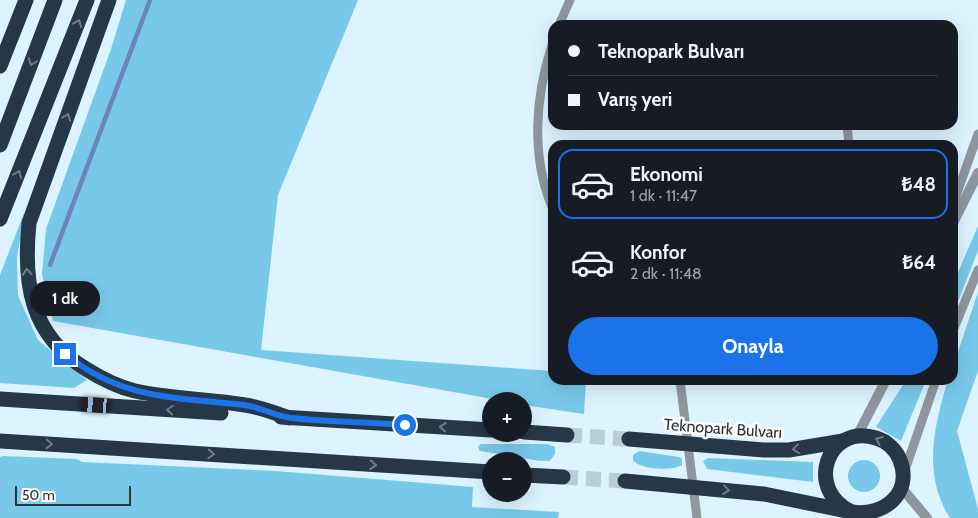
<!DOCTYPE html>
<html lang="tr">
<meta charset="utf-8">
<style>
:root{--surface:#171b24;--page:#242831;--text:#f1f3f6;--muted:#9ea1a6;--line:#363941;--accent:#1a73e8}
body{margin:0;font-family:Cabin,sans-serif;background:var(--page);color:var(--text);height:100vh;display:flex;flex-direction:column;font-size:19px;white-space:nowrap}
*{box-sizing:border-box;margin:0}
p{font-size:16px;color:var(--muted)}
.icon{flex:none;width:28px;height:28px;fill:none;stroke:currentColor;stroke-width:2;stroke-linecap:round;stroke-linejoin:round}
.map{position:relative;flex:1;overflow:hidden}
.drawer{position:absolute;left:548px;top:140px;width:410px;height:245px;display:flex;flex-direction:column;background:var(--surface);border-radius:15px;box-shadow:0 5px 20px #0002}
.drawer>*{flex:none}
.top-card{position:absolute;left:548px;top:20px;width:410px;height:110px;border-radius:15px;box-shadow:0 5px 20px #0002;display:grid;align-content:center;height:110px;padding:0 20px;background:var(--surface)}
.fabs{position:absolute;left:482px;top:392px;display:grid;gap:10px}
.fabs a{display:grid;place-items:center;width:50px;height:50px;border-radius:50%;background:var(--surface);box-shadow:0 5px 20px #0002;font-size:25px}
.scale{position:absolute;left:15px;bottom:12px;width:116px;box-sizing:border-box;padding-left:5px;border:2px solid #28343a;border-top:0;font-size:14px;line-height:18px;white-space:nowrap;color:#28343a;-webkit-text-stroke:4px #fcfcfc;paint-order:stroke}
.end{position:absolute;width:22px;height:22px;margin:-11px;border:6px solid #1a73e8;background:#fff;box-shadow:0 0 0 2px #fff}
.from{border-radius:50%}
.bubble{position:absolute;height:35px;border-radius:18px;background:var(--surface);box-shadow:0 5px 20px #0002;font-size:16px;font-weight:700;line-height:35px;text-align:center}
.car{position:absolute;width:15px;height:30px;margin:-15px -8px;border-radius:6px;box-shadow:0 0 4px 1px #0007;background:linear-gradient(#222 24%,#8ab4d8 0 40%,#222 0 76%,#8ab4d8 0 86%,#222 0)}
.top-card b{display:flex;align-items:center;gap:18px;height:48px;font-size:19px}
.top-card b+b{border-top:1px solid var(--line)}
.top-card i{width:12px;height:12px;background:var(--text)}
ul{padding:9px 0 0;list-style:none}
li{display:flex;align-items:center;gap:15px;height:70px;margin:0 10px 8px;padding:0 10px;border:2px solid transparent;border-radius:15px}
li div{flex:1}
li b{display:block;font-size:19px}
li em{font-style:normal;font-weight:700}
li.current{border-color:var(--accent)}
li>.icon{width:45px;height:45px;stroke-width:1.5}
.action{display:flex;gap:10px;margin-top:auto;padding:10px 20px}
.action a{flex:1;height:58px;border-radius:30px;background:var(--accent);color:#fff;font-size:20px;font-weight:700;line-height:58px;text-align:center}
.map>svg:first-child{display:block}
.green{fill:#78c8ea}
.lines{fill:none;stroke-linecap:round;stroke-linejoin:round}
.stream{stroke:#6f82b9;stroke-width:4.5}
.highway-tunnel{stroke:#b7ced8;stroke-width:15;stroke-dasharray:15 8;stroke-linecap:butt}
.lane{stroke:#8e97a0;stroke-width:9}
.street{stroke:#8e97a0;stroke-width:10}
.highway{stroke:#263748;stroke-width:15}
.oneway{stroke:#717c87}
.route{stroke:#1a73e8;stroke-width:6}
.labels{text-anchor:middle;stroke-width:5;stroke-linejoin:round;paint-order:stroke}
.street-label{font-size:16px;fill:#28343a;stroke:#fcfcfc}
</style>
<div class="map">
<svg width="978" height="518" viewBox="0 0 978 518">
<rect width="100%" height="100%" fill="#dbf4ff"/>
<g class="green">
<path d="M126 0H358L278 195 261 350 552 371V380H586L584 414 524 405V401H504L53 321 42 274 46 229 111 49Z"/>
<path d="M24 213 17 258 18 296 38 340 87 380 74 388 0 383V275Z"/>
<path d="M978 226V251L953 314V284Z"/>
<path d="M978 292V371L957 431 978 509V518H950C922 474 934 426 948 380H952L953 367Z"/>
<path d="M906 380H926L901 441 876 427Z"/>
<path d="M481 444H547L555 447V454L550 461H540L480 451 478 447Z"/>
<path d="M639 451 679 457 682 459V465C673 471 639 470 633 460V455Z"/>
<path d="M3 456 77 459 82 462 276 471 473 487 472 507 559 512 558 518H0V457Z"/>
<path d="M708 458 813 462V482L707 469 703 461Z"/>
<circle cx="864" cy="476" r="16"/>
</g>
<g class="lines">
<path class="stream" d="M50 265 150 0"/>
<g class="highway-tunnel">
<path d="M567 435 629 439"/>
<path d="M563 477 625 481"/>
</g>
<g class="lane">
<path d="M559 25 570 0"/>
<path d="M552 45C535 97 531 156 552 207"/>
<path d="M847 125 849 145"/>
<path d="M952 207 978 134"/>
<path d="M952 333 978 270"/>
<path d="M680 380 697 518"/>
<path d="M905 470 936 380"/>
</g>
<g class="street">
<path d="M952 225 978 173"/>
<path d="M857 436 886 380"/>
<path d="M901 487 927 518"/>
</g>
<g class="highway">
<path d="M109 0 29 223C23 283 30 335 86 369 102 379 118 387 135 391 172 399 208 399 245 405 260 407 275 413 289 418"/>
<path d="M0 66 26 0"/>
<path d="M0 145 55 0"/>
<path d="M0 219 87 0"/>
<path d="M0 399 221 413"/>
<path d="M281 417 491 430"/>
<path d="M524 432 567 435"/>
<path d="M629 439 764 450H789L843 441"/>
<path d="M0 441 491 472"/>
<path d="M524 475 563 477"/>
<path d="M625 481 764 494 852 512C883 517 913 494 900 460 896 450 887 441 876 438 827 423 804 490 852 512"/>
</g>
</g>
<defs><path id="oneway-chevron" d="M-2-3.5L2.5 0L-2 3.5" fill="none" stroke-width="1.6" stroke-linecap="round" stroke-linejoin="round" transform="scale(1.25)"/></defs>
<g class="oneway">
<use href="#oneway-chevron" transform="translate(78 23) rotate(-68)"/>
<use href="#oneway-chevron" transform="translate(32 62) rotate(111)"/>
<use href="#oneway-chevron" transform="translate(67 117) rotate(-69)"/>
<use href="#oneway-chevron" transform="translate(18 174) rotate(-68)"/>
<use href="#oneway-chevron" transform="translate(27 272) rotate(-95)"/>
<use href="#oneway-chevron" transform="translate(170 410) rotate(-176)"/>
<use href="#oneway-chevron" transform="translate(443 427) rotate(-176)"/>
<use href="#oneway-chevron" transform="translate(879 440) rotate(-157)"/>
<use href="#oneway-chevron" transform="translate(49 444) rotate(3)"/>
<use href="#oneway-chevron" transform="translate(796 449) rotate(173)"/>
<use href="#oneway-chevron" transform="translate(211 454) rotate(3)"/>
<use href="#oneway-chevron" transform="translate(373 465) rotate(4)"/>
<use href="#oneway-chevron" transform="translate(726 490) rotate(7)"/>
</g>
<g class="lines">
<path class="route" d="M65 354C122 400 175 397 244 405 260 407 275 416 291 418 329 422 367 422 405 425"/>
</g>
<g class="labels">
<g class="street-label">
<text transform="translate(723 428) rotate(4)" y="6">Teknopark Bulvarı</text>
</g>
</g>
</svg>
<div class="fabs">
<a>+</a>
<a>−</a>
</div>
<div class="scale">50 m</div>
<i class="end from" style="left:405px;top:425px"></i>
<i class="end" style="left:65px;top:354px"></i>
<div class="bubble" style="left:30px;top:281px;width:70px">1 dk</div>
<i class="car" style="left:96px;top:405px;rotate:274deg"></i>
<div class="top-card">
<b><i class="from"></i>Teknopark Bulvarı</b>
<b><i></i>Varış yeri</b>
</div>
<section class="drawer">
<ul>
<li class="current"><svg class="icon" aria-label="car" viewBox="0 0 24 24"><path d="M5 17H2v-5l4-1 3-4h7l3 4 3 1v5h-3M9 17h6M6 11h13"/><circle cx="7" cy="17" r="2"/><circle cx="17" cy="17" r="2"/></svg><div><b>Ekonomi</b><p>1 dk · 11:47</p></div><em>₺48</em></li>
<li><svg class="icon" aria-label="car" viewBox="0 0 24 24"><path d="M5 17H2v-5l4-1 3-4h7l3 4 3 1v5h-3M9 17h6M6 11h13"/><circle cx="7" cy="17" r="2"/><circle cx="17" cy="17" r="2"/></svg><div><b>Konfor</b><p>2 dk · 11:48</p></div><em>₺64</em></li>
</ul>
<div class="action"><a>Onayla</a></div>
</section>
</div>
